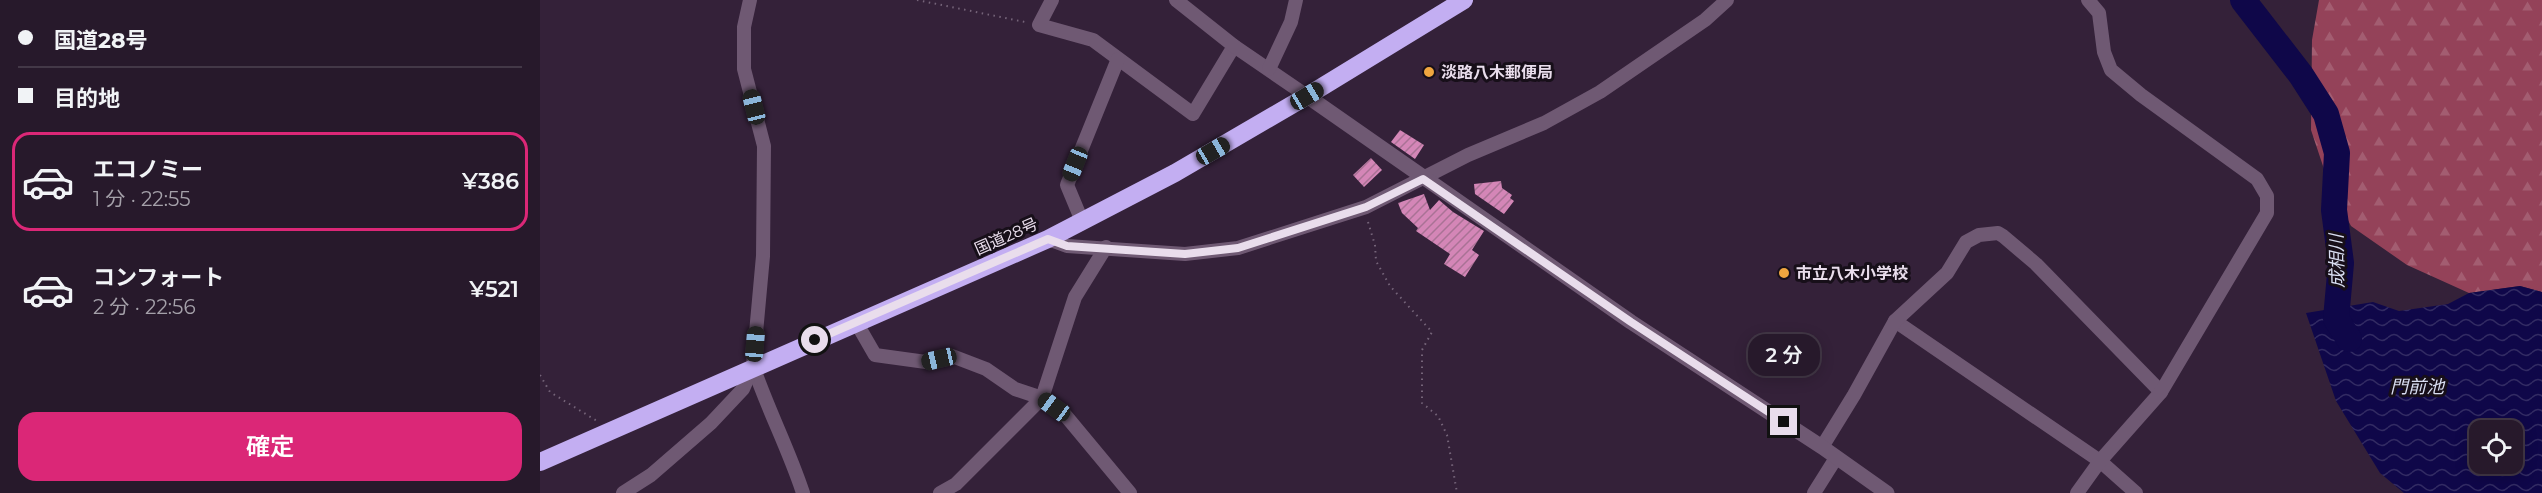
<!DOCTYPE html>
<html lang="ja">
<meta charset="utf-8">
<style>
:root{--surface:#27192b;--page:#2f2233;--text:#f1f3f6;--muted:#a4a0a9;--line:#433847;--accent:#db2777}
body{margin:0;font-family:Montserrat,"Noto Sans JP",sans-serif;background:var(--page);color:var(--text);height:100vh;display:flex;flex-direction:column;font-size:22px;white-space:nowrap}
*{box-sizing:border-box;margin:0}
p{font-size:20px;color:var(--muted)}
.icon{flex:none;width:33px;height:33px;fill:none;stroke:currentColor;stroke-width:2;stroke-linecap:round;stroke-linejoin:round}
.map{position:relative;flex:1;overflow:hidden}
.panel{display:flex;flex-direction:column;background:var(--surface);width:540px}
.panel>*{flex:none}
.hud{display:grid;align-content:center;height:132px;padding:0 18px;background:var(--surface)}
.fabs{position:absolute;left:1929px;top:420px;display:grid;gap:12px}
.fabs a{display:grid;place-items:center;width:54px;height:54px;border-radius:12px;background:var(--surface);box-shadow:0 3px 15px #0003,0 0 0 2px var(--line);font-size:30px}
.end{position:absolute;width:27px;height:27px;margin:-14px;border:8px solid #e9ddec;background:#111;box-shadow:0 0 0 3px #111}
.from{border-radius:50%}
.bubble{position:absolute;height:42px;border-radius:18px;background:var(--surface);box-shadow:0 3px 15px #0003,0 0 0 2px var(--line);font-size:20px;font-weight:600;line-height:42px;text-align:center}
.car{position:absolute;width:18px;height:36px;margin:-18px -9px;border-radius:8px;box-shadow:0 0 4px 2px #0007;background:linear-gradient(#222 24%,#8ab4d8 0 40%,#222 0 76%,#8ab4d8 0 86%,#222 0)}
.hud b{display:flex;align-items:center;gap:21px;height:57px;font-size:22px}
.hud b+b{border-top:2px solid var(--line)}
.hud i{width:15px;height:15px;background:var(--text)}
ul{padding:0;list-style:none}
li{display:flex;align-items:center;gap:18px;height:99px;margin:0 12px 9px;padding:0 6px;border:3px solid transparent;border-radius:18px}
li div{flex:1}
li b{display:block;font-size:22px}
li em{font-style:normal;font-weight:600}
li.selected{border-color:var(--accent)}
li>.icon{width:54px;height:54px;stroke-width:1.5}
.action{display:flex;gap:12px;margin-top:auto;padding:12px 18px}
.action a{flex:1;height:69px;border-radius:18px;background:var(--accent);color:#fff;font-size:24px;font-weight:600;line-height:69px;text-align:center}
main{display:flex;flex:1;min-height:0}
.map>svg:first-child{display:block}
.forest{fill:url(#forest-firs)}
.water{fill:url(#water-waves);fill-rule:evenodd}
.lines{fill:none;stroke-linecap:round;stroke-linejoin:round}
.river{stroke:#0f0749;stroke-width:26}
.building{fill:url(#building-hatch)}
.path{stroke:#756479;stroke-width:2;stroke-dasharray:1.5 4.5;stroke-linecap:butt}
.street{stroke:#6f5973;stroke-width:14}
.secondary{stroke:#6f5973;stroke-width:15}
.highway{stroke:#c3aef2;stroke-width:18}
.route{stroke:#e9ddec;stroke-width:8}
.poi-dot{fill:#f0a63f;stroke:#170f19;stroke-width:2}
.labels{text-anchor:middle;stroke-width:6;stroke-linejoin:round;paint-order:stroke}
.poi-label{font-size:16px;font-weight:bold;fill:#e9ddec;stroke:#170f19;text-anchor:start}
.street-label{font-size:16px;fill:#e9ddec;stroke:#170f19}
.water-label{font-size:18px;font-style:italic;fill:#d8ddf1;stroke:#170f19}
</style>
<main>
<section class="panel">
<div class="hud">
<b><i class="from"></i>国道28号</b>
<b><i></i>目的地</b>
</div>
<ul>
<li class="selected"><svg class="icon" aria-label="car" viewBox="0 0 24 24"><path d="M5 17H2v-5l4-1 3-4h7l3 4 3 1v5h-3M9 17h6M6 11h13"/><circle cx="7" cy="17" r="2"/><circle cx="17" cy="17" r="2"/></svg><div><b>エコノミー</b><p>1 分 · 22:55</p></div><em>¥386</em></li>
<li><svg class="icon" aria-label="car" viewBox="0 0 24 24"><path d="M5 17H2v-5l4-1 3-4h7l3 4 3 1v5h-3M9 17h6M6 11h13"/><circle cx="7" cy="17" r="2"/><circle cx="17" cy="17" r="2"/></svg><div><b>コンフォート</b><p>2 分 · 22:56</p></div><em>¥521</em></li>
</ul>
<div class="action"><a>確定</a></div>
</section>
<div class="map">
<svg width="2002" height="493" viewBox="0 0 2002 493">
<defs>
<pattern id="forest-firs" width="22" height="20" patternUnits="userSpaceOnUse" patternTransform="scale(1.5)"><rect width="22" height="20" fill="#944259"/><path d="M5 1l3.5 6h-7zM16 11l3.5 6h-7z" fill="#a35d71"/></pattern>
<pattern id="water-waves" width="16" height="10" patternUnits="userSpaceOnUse" patternTransform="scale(1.5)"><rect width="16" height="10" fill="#0f0749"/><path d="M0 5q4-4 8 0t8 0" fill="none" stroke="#322b63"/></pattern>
<pattern id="building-hatch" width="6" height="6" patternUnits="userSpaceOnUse" patternTransform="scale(1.5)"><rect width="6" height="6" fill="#d486b7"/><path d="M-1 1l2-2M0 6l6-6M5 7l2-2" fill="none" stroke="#a97295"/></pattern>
</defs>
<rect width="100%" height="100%" fill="#342139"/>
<path class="forest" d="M1779 0H2002V292L1980 286 1929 293 1867 265 1811 226 1788 181 1771 130 1772 40Z"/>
<path class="water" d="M1980 286 2002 292V493H1864L1840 473 1796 401 1766 313 1833 302 1859 311 1908 304 1929 293ZM1940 430H1972V464H1940Z"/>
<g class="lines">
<path class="river" d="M1703 0 1761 75 1786 114 1797 153 1794 210 1801 263 1796 319 1809 339"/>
</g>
<g class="building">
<path d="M860 130 884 145 875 159 851 142Z"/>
<path d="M831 158 842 170 824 187 813 175Z"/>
<path d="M961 181 962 188 972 195 970 198 974 201 964 214 935 194 934 184Z"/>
<path d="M884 194 890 210 899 200 913 212 944 231 932 250 939 255 925 277 904 264 910 254 876 231 878 228 862 213 858 203Z"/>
</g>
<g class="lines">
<g class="path">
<path d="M377 0 485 22"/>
<path d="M828 222 835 245 836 261 850 286 892 332 882 350V403L898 416 907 435 917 493"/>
<path d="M0 375 10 392 57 421"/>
</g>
<g class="street">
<path d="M512 0 499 25 553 40 653 114 694 46"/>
<path d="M636 0 694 46 767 96"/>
<path d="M729 69 751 22 756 0"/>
<path d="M542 221 527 185 578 59"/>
<path d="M508 239 527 246 645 254 698 248 826 207 928 155 1004 123 1060 92 1165 20 1187 0"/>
<path d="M1355 321 1560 461 1596 493"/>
<path d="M316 322 335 355 386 362 412 356 446 369 475 389 502 398 526 416 590 493"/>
<path d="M213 366C228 410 249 450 263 493"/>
<path d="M1282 447 1314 395 1355 321 1407 273 1426 242 1439 235 1458 233 1463 236 1496 264 1621 392"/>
<path d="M83 493 111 475 171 423 203 389 213 366 223 256 224 146 204 69V27L210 0"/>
<path d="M400 493 416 484 502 398 535 297 566 247"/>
<path d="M1274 493 1296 458"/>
<path d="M1537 493 1560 461 1621 392 1727 213V196L1717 179 1601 95 1571 70 1564 52 1559 13 1548 0"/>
</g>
<path class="secondary" d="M767 96 1091 322 1282 447 1347 493"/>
<path class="highway" d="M0 462 508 239 635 173 767 96 924 0"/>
</g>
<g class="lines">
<path class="route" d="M275 340 508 239 527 246 645 254 698 248 826 207 883 179 1091 322 1244 422"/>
</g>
<g class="poi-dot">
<circle cx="889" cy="72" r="6"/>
<circle cx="1244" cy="273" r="6"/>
</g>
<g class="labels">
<g class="poi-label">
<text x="901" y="78">淡路八木郵便局</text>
<text x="1256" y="279">市立八木小学校</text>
</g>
<g class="street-label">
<text transform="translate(466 236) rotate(-24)" y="6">国道28号</text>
</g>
<g class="water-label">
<text transform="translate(1797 261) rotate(-91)" y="6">成相川</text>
<text x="1877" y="393">門前池</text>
</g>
</g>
</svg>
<div class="fabs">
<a><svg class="icon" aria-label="locate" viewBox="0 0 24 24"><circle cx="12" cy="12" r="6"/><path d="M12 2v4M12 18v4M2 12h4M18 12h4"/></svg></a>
</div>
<i class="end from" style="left:275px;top:340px"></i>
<i class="end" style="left:1244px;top:422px"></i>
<div class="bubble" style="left:1208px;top:334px;width:72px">2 分</div>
<i class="car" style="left:767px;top:96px;rotate:59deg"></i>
<i class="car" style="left:214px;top:107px;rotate:346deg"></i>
<i class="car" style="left:673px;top:151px;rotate:60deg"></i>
<i class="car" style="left:535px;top:164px;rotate:202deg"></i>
<i class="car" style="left:215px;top:344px;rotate:5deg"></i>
<i class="car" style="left:399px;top:359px;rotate:257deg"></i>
<i class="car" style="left:514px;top:407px;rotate:306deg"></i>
</div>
</main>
